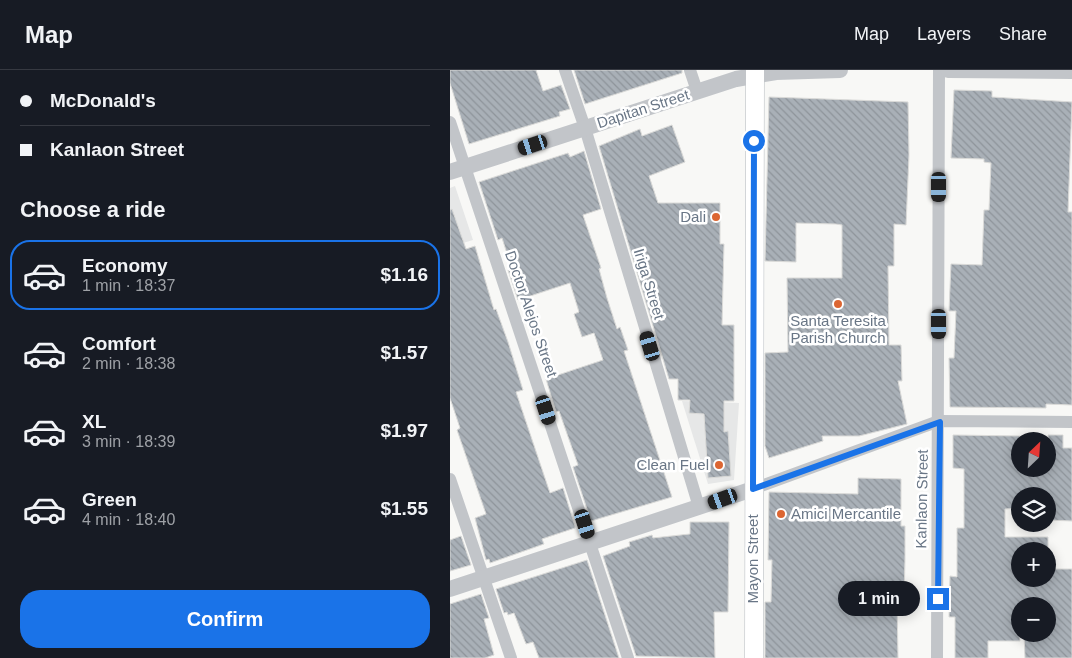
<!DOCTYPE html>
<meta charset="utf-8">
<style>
:root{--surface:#171b24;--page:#20242c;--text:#f1f3f6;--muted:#9ea1a6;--line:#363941;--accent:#1a73e8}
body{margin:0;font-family:Arial,sans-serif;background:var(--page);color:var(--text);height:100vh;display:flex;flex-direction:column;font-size:19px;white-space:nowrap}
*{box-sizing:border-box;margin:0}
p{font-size:16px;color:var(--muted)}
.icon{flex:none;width:28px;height:28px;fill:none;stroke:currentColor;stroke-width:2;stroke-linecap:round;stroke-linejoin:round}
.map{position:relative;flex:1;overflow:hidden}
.sheet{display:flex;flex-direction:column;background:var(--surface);width:450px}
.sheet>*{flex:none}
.banner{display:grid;align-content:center;height:110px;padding:0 20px;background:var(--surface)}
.needle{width:32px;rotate:25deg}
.tools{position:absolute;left:561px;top:362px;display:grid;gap:10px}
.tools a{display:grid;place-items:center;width:45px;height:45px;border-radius:50%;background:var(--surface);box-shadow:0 2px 12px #0003;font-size:25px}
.end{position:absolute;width:22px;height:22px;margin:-11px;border:6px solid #1a73e8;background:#fff;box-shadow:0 0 0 2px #fff}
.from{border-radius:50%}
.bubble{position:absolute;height:35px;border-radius:18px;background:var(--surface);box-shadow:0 2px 12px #0003;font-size:16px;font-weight:700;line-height:35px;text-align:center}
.car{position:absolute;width:15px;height:30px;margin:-15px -8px;border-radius:6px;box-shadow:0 0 4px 1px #0007;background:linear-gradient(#222 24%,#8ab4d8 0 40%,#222 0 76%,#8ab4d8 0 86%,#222 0)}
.banner b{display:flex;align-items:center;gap:18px;height:48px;font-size:19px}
.banner b+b{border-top:1px solid var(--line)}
.banner i{width:12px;height:12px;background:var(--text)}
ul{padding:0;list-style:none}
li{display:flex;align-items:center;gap:15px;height:70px;margin:0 10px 8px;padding:0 10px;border:2px solid transparent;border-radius:20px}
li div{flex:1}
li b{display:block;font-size:19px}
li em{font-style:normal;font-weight:700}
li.current{border-color:var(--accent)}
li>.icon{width:45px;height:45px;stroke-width:1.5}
h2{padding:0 20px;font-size:22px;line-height:60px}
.button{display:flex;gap:10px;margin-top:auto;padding:10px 20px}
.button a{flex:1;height:58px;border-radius:20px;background:var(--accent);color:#fff;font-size:20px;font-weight:700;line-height:58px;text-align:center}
header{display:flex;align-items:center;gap:30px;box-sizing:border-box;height:70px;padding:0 25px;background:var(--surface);border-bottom:1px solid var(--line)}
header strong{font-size:24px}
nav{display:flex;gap:28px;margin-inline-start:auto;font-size:18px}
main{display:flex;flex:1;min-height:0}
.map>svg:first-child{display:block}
.built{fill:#e6e7e7}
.building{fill:url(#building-back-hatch);stroke:#dadad8}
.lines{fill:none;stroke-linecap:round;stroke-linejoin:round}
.secondary-casing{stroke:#b4b9be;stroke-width:19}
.minor{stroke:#c2c5c9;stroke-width:12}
.tertiary{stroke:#c2c5c9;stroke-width:16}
.secondary{stroke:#fff;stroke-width:18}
.route{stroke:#1a73e8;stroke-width:6}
.poi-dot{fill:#dc6632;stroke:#fff;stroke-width:2}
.labels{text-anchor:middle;stroke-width:5;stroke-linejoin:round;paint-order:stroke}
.street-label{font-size:15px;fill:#697686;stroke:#fff}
.poi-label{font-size:15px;fill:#697686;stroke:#fff;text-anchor:end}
</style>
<header>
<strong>Map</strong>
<nav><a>Map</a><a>Layers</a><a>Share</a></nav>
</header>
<main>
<section class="sheet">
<div class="banner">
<b><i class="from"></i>McDonald's</b>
<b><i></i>Kanlaon Street</b>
</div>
<h2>Choose a ride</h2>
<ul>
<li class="current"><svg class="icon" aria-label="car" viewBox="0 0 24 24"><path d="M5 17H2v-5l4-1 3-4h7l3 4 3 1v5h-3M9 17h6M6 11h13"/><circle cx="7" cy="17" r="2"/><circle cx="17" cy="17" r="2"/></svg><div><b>Economy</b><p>1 min · 18:37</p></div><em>$1.16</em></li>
<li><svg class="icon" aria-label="car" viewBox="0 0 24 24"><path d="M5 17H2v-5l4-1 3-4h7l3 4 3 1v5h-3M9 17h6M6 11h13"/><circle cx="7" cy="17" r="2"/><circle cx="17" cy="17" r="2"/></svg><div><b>Comfort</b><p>2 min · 18:38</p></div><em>$1.57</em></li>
<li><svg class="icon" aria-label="car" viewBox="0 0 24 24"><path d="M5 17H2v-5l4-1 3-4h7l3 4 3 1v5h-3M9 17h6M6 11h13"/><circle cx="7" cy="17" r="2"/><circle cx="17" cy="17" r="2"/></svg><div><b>XL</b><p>3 min · 18:39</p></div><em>$1.97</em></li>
<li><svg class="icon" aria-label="car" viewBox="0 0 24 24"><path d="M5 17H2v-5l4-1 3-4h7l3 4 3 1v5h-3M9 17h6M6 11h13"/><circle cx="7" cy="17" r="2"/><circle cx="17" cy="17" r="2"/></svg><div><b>Green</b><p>4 min · 18:40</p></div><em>$1.55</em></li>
</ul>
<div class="button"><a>Confirm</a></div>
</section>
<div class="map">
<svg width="622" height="588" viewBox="0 0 622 588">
<defs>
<pattern id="building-back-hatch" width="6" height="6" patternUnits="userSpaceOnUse" patternTransform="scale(1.25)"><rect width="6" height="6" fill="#a9b0b7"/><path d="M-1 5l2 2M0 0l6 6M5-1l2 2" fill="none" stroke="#8e949a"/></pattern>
</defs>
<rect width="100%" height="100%" fill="#f8f8f6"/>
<g class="built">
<path d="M5 116 23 170 0 177V118Z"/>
<path d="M232 331 289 333 284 410 258 414Z"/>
</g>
<g class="building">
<path d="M0 0H86L93 21 111 15 120 39 109 42 110 46 19 74 0 13Z"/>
<path d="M124 0H232V3L135 34Z"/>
<path d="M504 20 542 21V27L622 32 618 142H622V335L596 334V338L500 337 499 288H504L506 241H499L501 194 532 195 534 140H539L541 93 534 92V89L501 88Z"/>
<path d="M319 27 458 32 459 85 456 155 444 154V196H438L439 275H451L452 311H448L457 354 409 366H372L373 371 319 388 315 376V283L338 282 337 208H392V155L386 154 346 153V192L315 191Z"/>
<path d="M222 55 235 92 199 106 208 133H270V174H274L272 255H284V331H274V362L278 361 281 406 258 408 254 344 239 343 240 330H228V309H219L149 76 190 59 192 66Z"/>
<path d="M134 81 151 139 133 145 151 198 149 199 157 228 167 259 170 257 178 280 174 281 222 427 141 451 123 397 128 395 109 341 106 342 96 309 153 290 144 263 132 267 124 244 129 242 120 213 68 230 58 200 62 199 52 168 48 170 29 112 118 83 120 87Z"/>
<path d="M2 139 16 179 25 176 44 240 46 239 58 272 73 320 66 322 100 423 113 418 125 456V458L92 469 94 474 40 493 39 489 36 490 25 448 36 444 7 360 10 358 0 328V140Z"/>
<path d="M503 365 570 366V399H598V365H613V378H622V451L598 450V426H570L569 438 555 439V467H598V481H570V509H598V499H622V588H575L574 564H598V536H570V571H538V588H505V547H499L500 506 507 507V458H514V399L503 398Z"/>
<path d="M408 408 451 409V456H455V489L454 530H447L448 588H315V532H321L322 490H318L319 422 408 424Z"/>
<path d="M240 452H279L278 542H264L265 588 186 586 153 486 180 476 179 472 202 465 203 468 240 464Z"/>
<path d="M11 466 21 495 0 501V470Z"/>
<path d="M137 490 169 588H89L83 572 76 574 64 543 58 545 57 542 54 543 46 519Z"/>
<path d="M31 524 39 548 34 549 44 585 35 588H0V534Z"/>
</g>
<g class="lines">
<g class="secondary-casing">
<path id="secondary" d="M304 588 305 0"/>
</g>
<g class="minor">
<path d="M115 0 135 58 249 437"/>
<path d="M240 0 247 21"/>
<path d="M0 52 178 588"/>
<path d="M0 409 61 588"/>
<path d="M303 419 489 351 622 352"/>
<path d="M487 588 489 0"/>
</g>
<g class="tertiary">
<path d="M498 0 622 1"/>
<path d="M0 102 286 9 326 2 390 0"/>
<path d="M0 519 303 419"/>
</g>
<use href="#secondary" class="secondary"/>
</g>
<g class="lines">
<path class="route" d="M304 71 303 419 490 352 488 529"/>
</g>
<g class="poi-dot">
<circle cx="266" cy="147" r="5"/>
<circle cx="388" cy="234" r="5"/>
<circle cx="269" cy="395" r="5"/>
<circle cx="331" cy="444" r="5"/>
</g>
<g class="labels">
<g class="street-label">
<text transform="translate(193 39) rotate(-18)" y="5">Dapitan Street</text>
<text transform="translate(199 214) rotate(73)" y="5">Iriga Street</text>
<text transform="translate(81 244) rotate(71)" y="5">Doctor Alejos Street</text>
<text transform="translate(472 429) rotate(-89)" y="5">Kanlaon Street</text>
<text transform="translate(303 489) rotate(-90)" y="5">Mayon Street</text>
</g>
<g class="poi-label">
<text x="256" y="152">Dali</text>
<text x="388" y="256" text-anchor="middle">Santa Teresita<tspan x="388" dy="17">Parish Church</tspan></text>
<text x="259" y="400">Clean Fuel</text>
<text x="341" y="449" text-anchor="start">Amici Mercantile</text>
</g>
</g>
</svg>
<div class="tools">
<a><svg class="needle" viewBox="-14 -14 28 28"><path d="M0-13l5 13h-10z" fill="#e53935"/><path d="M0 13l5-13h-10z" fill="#9ea1a6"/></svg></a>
<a><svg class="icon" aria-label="layers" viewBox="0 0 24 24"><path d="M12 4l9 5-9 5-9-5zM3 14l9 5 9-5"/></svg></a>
<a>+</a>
<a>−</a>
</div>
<i class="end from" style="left:304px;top:71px"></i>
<i class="end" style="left:488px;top:529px"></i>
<div class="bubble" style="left:388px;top:511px;width:82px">1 min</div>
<i class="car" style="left:83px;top:75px;rotate:252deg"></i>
<i class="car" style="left:489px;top:117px;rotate:180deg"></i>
<i class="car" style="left:489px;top:254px;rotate:180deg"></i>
<i class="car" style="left:200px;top:276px;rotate:343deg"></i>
<i class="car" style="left:96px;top:340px;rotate:162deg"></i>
<i class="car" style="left:273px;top:429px;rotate:250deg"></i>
<i class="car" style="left:135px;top:454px;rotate:162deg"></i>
</div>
</main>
